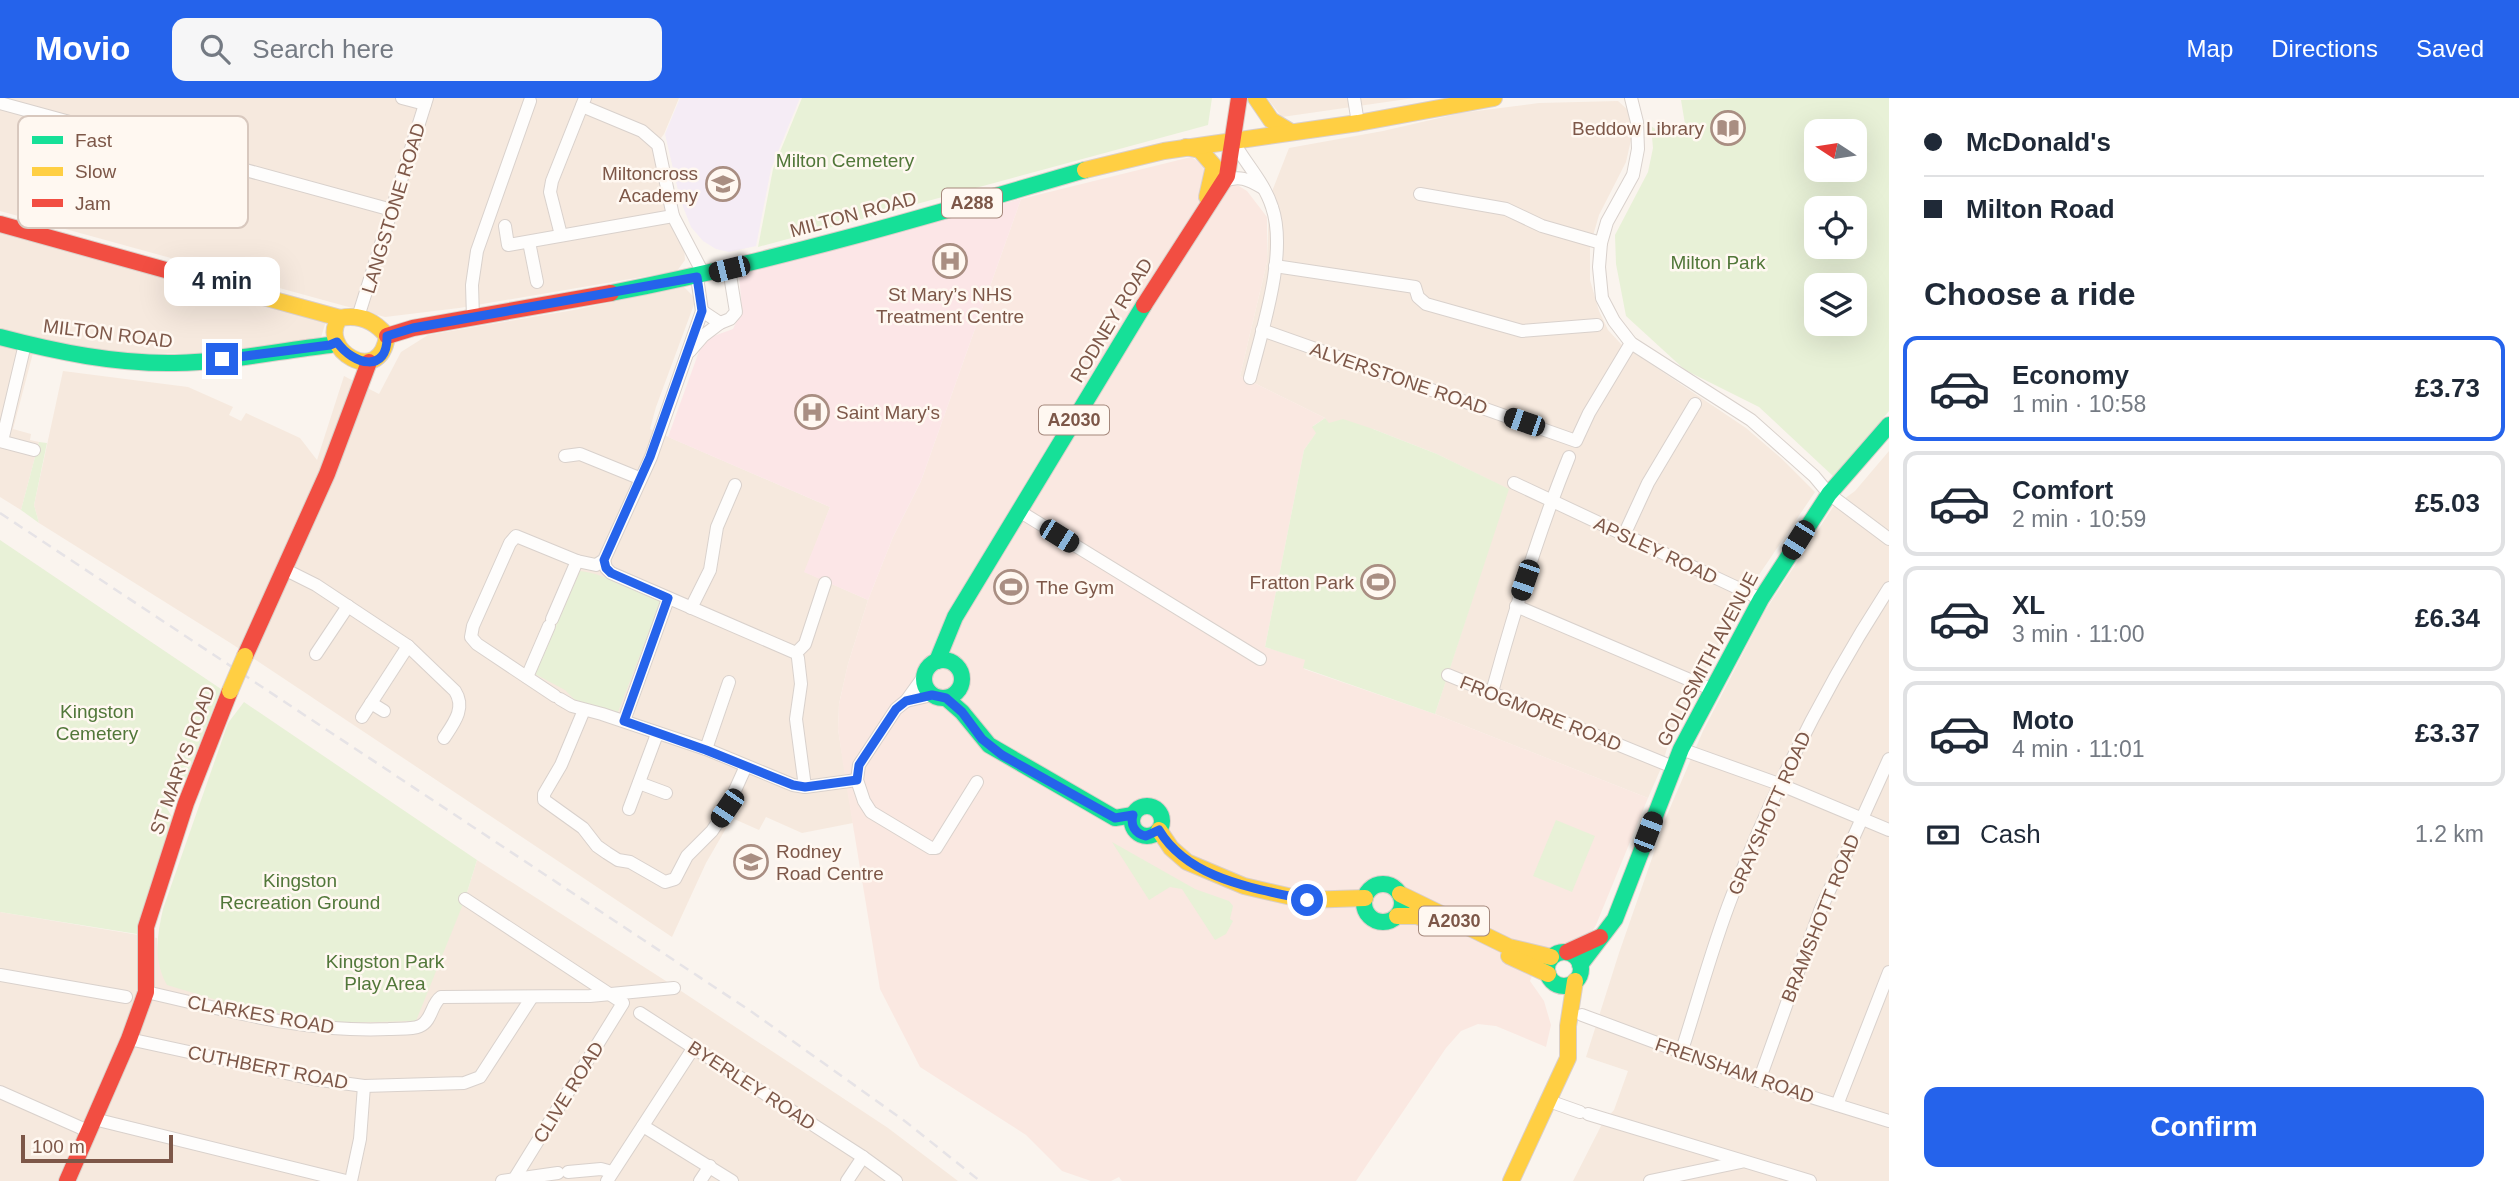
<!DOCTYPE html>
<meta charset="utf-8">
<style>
:root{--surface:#fff;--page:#f6f6f7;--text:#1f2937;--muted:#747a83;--line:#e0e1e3;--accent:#2563eb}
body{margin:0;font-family:Arial,sans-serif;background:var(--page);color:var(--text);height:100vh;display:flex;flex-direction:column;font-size:26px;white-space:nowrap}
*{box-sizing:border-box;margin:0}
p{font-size:23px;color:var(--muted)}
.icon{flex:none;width:38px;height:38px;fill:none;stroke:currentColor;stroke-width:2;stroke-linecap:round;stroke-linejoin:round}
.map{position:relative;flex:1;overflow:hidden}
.panel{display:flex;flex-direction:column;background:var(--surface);width:630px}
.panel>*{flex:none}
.top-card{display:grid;align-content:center;height:154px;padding:0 35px;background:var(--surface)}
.needle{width:46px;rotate:282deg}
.tools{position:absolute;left:1804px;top:21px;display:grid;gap:14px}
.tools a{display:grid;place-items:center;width:63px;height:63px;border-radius:14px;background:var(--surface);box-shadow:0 7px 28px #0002;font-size:35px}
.scale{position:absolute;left:21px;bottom:18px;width:152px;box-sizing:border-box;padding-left:7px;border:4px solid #7d5748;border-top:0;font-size:19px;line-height:24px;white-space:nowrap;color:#7d5748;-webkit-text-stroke:5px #fff8f1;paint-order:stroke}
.end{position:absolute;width:32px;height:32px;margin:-16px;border:9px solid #2563eb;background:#fff;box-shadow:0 0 0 4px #fff}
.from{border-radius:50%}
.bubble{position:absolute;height:49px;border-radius:14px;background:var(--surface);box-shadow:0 7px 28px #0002;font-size:23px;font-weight:700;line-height:49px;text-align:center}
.car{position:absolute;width:21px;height:42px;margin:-21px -10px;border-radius:9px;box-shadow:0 0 5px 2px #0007;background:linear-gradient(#222 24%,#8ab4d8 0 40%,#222 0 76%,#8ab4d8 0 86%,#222 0)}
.top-card b{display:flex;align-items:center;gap:24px;height:66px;font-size:26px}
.top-card b+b{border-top:2px solid var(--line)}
.top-card i{width:18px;height:18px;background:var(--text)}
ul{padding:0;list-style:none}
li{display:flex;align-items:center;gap:21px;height:105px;margin:0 14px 10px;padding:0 21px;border:4px solid var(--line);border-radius:14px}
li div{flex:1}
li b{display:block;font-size:26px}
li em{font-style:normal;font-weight:700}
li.current{border-color:var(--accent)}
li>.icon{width:63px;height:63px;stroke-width:1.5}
h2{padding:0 35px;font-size:32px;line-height:84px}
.pay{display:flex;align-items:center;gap:18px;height:77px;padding:0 35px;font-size:26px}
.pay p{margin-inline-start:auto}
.cta{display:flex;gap:14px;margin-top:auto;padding:14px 35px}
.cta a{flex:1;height:80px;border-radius:14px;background:var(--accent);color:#fff;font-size:28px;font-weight:700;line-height:80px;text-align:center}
header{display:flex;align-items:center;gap:42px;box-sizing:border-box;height:98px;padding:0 35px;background:var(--accent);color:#fff}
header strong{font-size:33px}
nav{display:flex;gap:38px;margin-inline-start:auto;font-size:24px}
.search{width:490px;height:63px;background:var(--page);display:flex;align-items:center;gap:18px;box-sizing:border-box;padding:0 24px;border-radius:14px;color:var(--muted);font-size:26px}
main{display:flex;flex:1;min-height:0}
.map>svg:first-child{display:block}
.residential{fill:#f6e9de}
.commercial{fill:#fae8e1}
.education{fill:#f5ecf5}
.medical{fill:#fce6e7}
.green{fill:#e8f1d7;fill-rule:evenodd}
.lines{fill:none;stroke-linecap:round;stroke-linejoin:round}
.street-casing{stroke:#d9d1cc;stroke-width:14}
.fast-casing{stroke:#dacfc9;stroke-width:18}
.slow-casing{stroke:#dacfc9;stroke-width:18}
.jam-casing{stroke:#dacfc9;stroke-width:18}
.street{stroke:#fefdfc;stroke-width:12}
.fast{stroke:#16e098;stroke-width:16}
.slow{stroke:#ffcf43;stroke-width:16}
.jam{stroke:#f24e42;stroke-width:16}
.rail{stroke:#e6e3e6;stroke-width:2.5;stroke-dasharray:10 7;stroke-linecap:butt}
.slow-bridge-casing{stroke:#dacfc9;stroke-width:18;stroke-linecap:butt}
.slow-bridge{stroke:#ffcf43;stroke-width:16}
.route{stroke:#2563eb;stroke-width:9}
.labels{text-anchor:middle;stroke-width:5;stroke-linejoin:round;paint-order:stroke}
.shield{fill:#fff8f1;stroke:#a4877b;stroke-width:2}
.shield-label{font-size:18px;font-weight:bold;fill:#7d5748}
.poi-label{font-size:19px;fill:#7d5748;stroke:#fff8f1;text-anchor:end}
.park-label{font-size:19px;fill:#517739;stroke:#fff8f1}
.street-label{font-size:19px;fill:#7d5748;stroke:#fff8f1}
.key{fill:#fff8f1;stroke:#d8c8be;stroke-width:2}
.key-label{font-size:19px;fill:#7d5748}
</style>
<header>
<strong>Movio</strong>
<div class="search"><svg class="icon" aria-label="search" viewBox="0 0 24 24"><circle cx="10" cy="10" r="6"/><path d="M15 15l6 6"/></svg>Search here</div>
<nav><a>Map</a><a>Directions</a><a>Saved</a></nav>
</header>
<main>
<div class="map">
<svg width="1889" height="1083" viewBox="0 0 1889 1083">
<rect width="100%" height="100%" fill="#faf4ee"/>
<g class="residential">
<path d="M0 0H679L664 36 653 51 684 149 685 162 677 173 459 210 385 219 0 113Z"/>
<path d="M1267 0H1414L1282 19Z"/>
<path d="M1618 3 1629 13 1631 42 1626 64 1599 117 1590 148V182L1599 213 1608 232 1621 246 1746 330 1782 361 1815 394 1742 502 1693 594 1667 650 1662 668 1648 700 1435 616 1508 391 1437 356 1373 331 1329 326 1325 320 1240 278 1267 164 1269 101 1289 50 1383 33 1461 15 1539 5Z"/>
<path d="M0 134 326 223 316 256 33 255 13 331 31 336 30 342 39 344 21 412 0 399Z"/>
<path d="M684 189 696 201 656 309 650 331 830 409 805 474 868 502 848 566 839 606 838 631 853 725 802 735 766 719 759 732 732 720 706 765 672 839 232 546 39 425 34 407 63 273 188 289 233 309 229 317 241 323 246 315 300 340 317 362 344 278 379 296 401 254 428 237 574 212Z"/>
<path d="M1889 353V1083H1573L1603 1024 1614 1012 1628 973 1586 959 1619 855 1667 717 1703 633 1765 513 1833 409 1855 393Z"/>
<path d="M477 762 669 885 888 1030 958 1083H0V814L157 840 158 855 228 904 240 909 465 801Z"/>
</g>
<path class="commercial" d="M1191 59 1247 93 1267 119V164L1240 278 1325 320 1313 328 1317 334 1304 352 1265 549 1306 562 1304 571 1435 616 1648 700 1596 827 1589 838 1573 845 1542 852 1530 883 1544 903 1551 927 1546 949 1496 928 1478 926 1461 933 1446 950 1356 1083H1122L1119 1079 1111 1083H1091L1062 1073 1026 1037 920 969 880 891 845 679 838 631 839 606 848 566 868 502 893 439 921 383 1021 101Z"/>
<path class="education" d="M680 0H800L771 71 756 148 729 154 716 151 703 143 691 129 680 101 665 36Z"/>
<path class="medical" d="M1021 101 921 383 893 439 868 502 804 474 830 409 668 339 701 248 711 239 733 231 742 212 739 177Z"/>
<g class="green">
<path d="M802 0H1212L1208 27 758 149 773 71Z"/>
<path d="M1745 0H1889V313L1834 379 1759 309 1685 272 1626 218 1616 166 1615 137 1648 74 1653 50 1651 28 1661 35 1686 32 1681 2ZM1816 33H1855V72H1816ZM1816 110H1855V149H1816ZM1816 187H1855V226H1816Z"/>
<path d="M1325 320 1329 325 1343 321 1373 331 1437 356 1509 391 1435 616 1303 570 1305 562 1265 549 1304 352 1316 335 1312 329Z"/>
<path d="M39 344 47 345 34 407 39 425 21 412Z"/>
<path d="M0 442 221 591 186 680 172 688 165 707 172 719 137 836 0 814Z"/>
<path d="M580 473C607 476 634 494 661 503L618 614 575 602 565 592 535 576Z"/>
<path d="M244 604 477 762 465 801 416 923 337 925 240 909 167 887C153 863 157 837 163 811L228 625Z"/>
<path d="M1556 722 1595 738 1572 794 1533 778Z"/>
<path d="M1112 744 1195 791 1229 803 1233 808 1230 821 1233 823 1226 836 1215 842 1182 791 1170 789 1149 802Z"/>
</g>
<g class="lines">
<g class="street-casing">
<g id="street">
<path d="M402 0 425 6"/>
<path d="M1354 0 1358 25"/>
<path d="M1631 0 1637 24 1638 51 1633 77 1607 124 1601 145 1599 169 1602 200 1614 223 1631 245 1751 322 1814 378 1829 396 1889 441"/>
<path d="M0 5 392 112"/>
<path d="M582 8 642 33 658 47 673 118"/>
<path d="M1233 43C1245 65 1264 84 1272 109 1288 155 1262 232 1250 280"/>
<path d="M1223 84C1239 76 1249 82 1263 90"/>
<path d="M1420 96 1506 111 1542 128 1601 145"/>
<path d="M505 128 508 147 673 118 704 177"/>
<path d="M561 137 550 94 552 83 585 0"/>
<path d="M529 144 537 184"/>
<path d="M1275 168 1415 189 1418 199 1426 206 1522 233 1597 227"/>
<path d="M702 213 720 225 730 221 736 214 729 171"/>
<path d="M358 219 427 0"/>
<path d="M473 220 472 187 477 153 530 3"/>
<path d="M1262 232 1576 343 1589 315 1631 245"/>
<path d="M690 253 703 238 720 225"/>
<path d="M0 343 34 352"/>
<path d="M2 343 25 246"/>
<path d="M565 358 580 356 639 380"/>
<path d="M1514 385 1761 501"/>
<path d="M1019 413 1260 561"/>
<path d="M1624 437 1648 385 1695 306"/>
<path d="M604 462 606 470 611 475 796 555 805 546 825 485"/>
<path d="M284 471 316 487 408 548 455 593C466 610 454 625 444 640"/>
<path d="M1516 508 1711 591"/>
<path d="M691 510 710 472 717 429 735 387"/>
<path d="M552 521 577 463"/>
<path d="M316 556 348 508"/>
<path d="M798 560 801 586 796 621 805 689"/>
<path d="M1448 577 1673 669"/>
<path d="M924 578 906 603 896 611 859 667 857 682 864 703 871 714 931 750H936L977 684"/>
<path d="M527 579 549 528"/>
<path d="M1492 594C1514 514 1538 435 1569 359"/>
<path d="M555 598 477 546 471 539 473 528 510 445 516 438 577 463 596 467 604 462 651 359 702 213 697 179"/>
<path d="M560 601 572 608 602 616 706 651 793 687 805 689 857 682"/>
<path d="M906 603 932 597"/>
<path d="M371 605 384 613"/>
<path d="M584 612 561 667 544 696V702L583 730 597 748 607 755 618 762 630 764 665 784 675 781 687 758 712 733 727 710 746 668"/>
<path d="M362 619 408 548"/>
<path d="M624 623 668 501"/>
<path d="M706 651 729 584"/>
<path d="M1681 651 1779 686 1889 732"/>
<path d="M639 685 666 695"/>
<path d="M629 711 657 636"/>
<path d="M465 801 623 905 513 1083"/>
<path d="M0 877 126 899"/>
<path d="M146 894C226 912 306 935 389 931 398 930 411 932 420 928 432 923 431 906 441 899L590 898 674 890"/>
<path d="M640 915 863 1059 896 1083"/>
<path d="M1582 917 1759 983 1889 1023"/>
<path d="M129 941 313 981 364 988 464 985 480 979 532 899"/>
<path d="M1681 955C1698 903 1712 849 1732 798 1774 690 1826 587 1889 490"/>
<path d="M1759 983 1820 813 1889 661"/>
<path d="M0 994 88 1033"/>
<path d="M1549 1003 1580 1014"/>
<path d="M1837 1007 1889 874"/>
<path d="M1588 1016 1810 1083"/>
<path d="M94 1021 346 1083"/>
<path d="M643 1028 732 1083"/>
<path d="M568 1074 601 1071 612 1074"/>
<path d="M351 1083 360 1041 364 988"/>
<path d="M502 1083 558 1075"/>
<path d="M607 1083 694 949"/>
<path d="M700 1083 710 1068"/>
<path d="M847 1083 863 1059"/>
<path d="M1650 1083 1741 1064"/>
</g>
</g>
<g class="fast-casing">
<g id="fast">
<path d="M611 195C772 164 928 118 1085 72"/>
<path d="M0 239C57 254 116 266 175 265 227 264 278 253 330 247L336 244"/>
<circle cx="943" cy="581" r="19"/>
<path d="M937 563 955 519 1144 207"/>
<path d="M946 600 962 614 989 647 1115 720 1133 717"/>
<circle cx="1147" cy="723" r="15"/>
<circle cx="1383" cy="805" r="19"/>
<circle cx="1564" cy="871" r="17"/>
<path d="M1580 867 1615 821 1681 651 1761 501 1829 396 1889 327"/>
</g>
</g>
<g class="slow-casing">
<g id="slow">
<path d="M1256 0 1271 22 1291 34"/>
<path d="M1186 49 1200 52 1214 68 1207 99"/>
<path d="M1085 72 1164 53 1358 25 1494 0"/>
<path d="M252 196 340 220C359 216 375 223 387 238 380 291 316 250 340 220"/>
<path d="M1159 732 1171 750 1187 764 1244 788 1305 802 1365 800"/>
<path d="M1400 796 1509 849 1551 859"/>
<path d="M1397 818H1417L1436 826"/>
<path d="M1509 858 1548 876"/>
<path d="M1511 1083 1568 960V928L1575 883"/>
</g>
</g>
<g class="jam-casing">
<g id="jam">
<path d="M0 126 252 196"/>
<path d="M1144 207 1227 78 1239 0"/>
<path d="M387 238 413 230 611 195"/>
<path d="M245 558 327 376 369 264"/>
<path d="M1567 854 1600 839"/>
<path d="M67 1083 129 941 146 894V829L186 705 230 593"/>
</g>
</g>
<use href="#street" class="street"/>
<use href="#fast" class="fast"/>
<use href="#slow" class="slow"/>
<use href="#jam" class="jam"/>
<path class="rail" d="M0 415 752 914 906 1024 980 1083"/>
<g class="slow-bridge-casing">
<path id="slow-bridge" d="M230 593 245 558"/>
</g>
<use href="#slow-bridge" class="slow-bridge"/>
</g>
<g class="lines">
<path class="route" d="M222 261 330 247 337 244C353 267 388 276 387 238L413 230 697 179 702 213 650 359 604 462 606 470 611 475 668 500 624 623 706 652 793 687 805 689 857 682 859 667 896 611 906 603 932 597 946 600 962 614 982 641 1002 657 1115 720 1133 717C1130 727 1135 736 1146 738L1159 732C1189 782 1255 790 1307 802"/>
</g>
<defs>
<g id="library-ring" transform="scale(1.75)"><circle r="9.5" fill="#fff8f1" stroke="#a98e82" stroke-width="1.5"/><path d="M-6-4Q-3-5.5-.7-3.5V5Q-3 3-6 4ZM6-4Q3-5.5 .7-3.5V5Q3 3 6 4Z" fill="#a98e82"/></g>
<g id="school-ring" transform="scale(1.75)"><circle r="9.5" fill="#fff8f1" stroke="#a98e82" stroke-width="1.5"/><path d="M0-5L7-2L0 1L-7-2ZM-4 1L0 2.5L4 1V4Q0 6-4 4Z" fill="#a98e82"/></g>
<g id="hospital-ring" transform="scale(1.75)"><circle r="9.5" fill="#fff8f1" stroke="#a98e82" stroke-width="1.5"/><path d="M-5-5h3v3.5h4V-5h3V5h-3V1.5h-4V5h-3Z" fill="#a98e82"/></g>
<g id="stadium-ring" transform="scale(1.75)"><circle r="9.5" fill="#fff8f1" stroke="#a98e82" stroke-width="1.5"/><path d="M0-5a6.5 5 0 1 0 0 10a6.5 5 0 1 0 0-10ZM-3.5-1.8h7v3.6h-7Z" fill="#a98e82"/></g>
<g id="university-ring" transform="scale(1.75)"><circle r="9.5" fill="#fff8f1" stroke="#a98e82" stroke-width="1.5"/><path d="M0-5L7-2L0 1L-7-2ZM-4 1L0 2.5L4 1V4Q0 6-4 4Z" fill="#a98e82"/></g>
</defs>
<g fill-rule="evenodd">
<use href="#library-ring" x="1728" y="30"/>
<use href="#school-ring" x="723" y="86"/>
<use href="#hospital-ring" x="950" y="163"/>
<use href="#hospital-ring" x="812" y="314"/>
<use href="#stadium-ring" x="1378" y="484"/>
<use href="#stadium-ring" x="1011" y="489"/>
<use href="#university-ring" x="751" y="764"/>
</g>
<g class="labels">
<g class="shield">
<rect x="942" y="90.5" width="60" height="29" rx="5"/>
<rect x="1039" y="307.5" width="70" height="29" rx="5"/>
<rect x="1419" y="808.5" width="70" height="29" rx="5"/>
</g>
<g class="shield-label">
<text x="972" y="111">A288</text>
<text x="1074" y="328">A2030</text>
<text x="1454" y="829">A2030</text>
</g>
<g class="poi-label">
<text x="1704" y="37">Beddow Library</text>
<text x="698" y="82">Miltoncross<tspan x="698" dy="22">Academy</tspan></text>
<text x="950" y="203" text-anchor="middle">St Mary’s NHS<tspan x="950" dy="22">Treatment Centre</tspan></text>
<text x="836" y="321" text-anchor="start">Saint Mary's</text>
<text x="1354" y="491">Fratton Park</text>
<text x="1036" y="496" text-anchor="start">The Gym</text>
<text x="776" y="760" text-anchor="start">Rodney<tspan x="776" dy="22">Road Centre</tspan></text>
</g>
<g class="park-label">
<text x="845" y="69">Milton Cemetery</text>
<text x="1718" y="171">Milton Park</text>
<text x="97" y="620">Kingston<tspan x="97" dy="22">Cemetery</tspan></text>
<text x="300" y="789">Kingston<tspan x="300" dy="22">Recreation Ground</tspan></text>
<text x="385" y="870">Kingston Park<tspan x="385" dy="22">Play Area</tspan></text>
</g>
<g class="street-label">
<text transform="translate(393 110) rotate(-73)" y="7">LANGSTONE ROAD</text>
<text transform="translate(853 116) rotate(-15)" y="7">MILTON ROAD</text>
<text transform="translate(1111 222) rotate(-59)" y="7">RODNEY ROAD</text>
<text transform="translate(108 235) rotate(7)" y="7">MILTON ROAD</text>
<text transform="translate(1399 280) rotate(19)" y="7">ALVERSTONE ROAD</text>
<text transform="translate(1656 452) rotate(25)" y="7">APSLEY ROAD</text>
<text transform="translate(1707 561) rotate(-62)" y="7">GOLDSMITH AVENUE</text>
<text transform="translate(1541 615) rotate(22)" y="7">FROGMORE ROAD</text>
<text transform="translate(182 662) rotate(-70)" y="7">ST MARYS ROAD</text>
<text transform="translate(1769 715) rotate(-66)" y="7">GRAYSHOTT ROAD</text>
<text transform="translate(1820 820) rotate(-68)" y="7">BRAMSHOTT ROAD</text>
<text transform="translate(261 916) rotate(10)" y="7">CLARKES ROAD</text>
<text transform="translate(268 969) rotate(11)" y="7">CUTHBERT ROAD</text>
<text transform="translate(1735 972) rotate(19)" y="7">FRENSHAM ROAD</text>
<text transform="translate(752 987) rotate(33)" y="7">BYERLEY ROAD</text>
<text transform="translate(568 994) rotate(-58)" y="7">CLIVE ROAD</text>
</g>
</g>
<rect x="18" y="18" width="230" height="112" rx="10" class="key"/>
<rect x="32" y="38" width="31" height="8" fill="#16e098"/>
<rect x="32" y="69" width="31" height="9" fill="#ffcf43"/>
<rect x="32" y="101" width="31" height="8" fill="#f24e42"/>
<g class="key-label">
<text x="75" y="49">Fast</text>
<text x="75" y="80">Slow</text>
<text x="75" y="112">Jam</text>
</g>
</svg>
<div class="tools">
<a><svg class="needle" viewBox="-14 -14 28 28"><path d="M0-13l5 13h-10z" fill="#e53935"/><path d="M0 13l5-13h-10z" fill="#747a83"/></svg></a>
<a><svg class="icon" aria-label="locate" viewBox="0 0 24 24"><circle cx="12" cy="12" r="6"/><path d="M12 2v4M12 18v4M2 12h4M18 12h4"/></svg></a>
<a><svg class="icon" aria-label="layers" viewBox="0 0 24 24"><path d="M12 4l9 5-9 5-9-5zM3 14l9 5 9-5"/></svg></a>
</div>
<div class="scale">100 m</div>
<i class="end from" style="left:1307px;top:802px"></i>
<i class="end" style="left:222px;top:261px"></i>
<div class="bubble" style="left:164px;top:159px;width:116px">4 min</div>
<i class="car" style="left:729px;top:171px;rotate:256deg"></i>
<i class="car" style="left:1524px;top:324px;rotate:289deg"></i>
<i class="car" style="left:1059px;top:438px;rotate:122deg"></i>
<i class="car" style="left:1798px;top:442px;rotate:212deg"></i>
<i class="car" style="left:1525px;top:482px;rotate:199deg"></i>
<i class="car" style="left:727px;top:710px;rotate:214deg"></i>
<i class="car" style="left:1648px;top:734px;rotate:21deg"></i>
</div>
<section class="panel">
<div class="top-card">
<b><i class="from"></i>McDonald's</b>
<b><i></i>Milton Road</b>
</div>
<h2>Choose a ride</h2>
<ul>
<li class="current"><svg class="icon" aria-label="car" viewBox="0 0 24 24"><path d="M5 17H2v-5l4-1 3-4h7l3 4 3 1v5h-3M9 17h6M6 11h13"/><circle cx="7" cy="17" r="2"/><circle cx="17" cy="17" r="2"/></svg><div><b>Economy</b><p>1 min · 10:58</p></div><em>£3.73</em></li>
<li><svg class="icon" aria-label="car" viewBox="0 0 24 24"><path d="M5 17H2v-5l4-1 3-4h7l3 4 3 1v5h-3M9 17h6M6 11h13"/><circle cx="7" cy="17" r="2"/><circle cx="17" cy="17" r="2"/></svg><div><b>Comfort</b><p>2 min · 10:59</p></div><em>£5.03</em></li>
<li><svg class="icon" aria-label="car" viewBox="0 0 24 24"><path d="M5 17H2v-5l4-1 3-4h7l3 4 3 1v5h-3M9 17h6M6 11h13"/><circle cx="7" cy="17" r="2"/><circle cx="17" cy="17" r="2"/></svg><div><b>XL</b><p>3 min · 11:00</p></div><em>£6.34</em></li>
<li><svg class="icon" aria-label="car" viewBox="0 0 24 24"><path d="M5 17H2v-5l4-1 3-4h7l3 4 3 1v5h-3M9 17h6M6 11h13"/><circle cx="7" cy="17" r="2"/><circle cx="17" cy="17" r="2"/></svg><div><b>Moto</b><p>4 min · 11:01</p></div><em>£3.37</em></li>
</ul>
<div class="pay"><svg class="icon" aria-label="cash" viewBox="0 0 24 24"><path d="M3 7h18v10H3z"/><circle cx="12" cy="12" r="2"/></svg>Cash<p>1.2 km</p></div>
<div class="cta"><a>Confirm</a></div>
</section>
</main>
